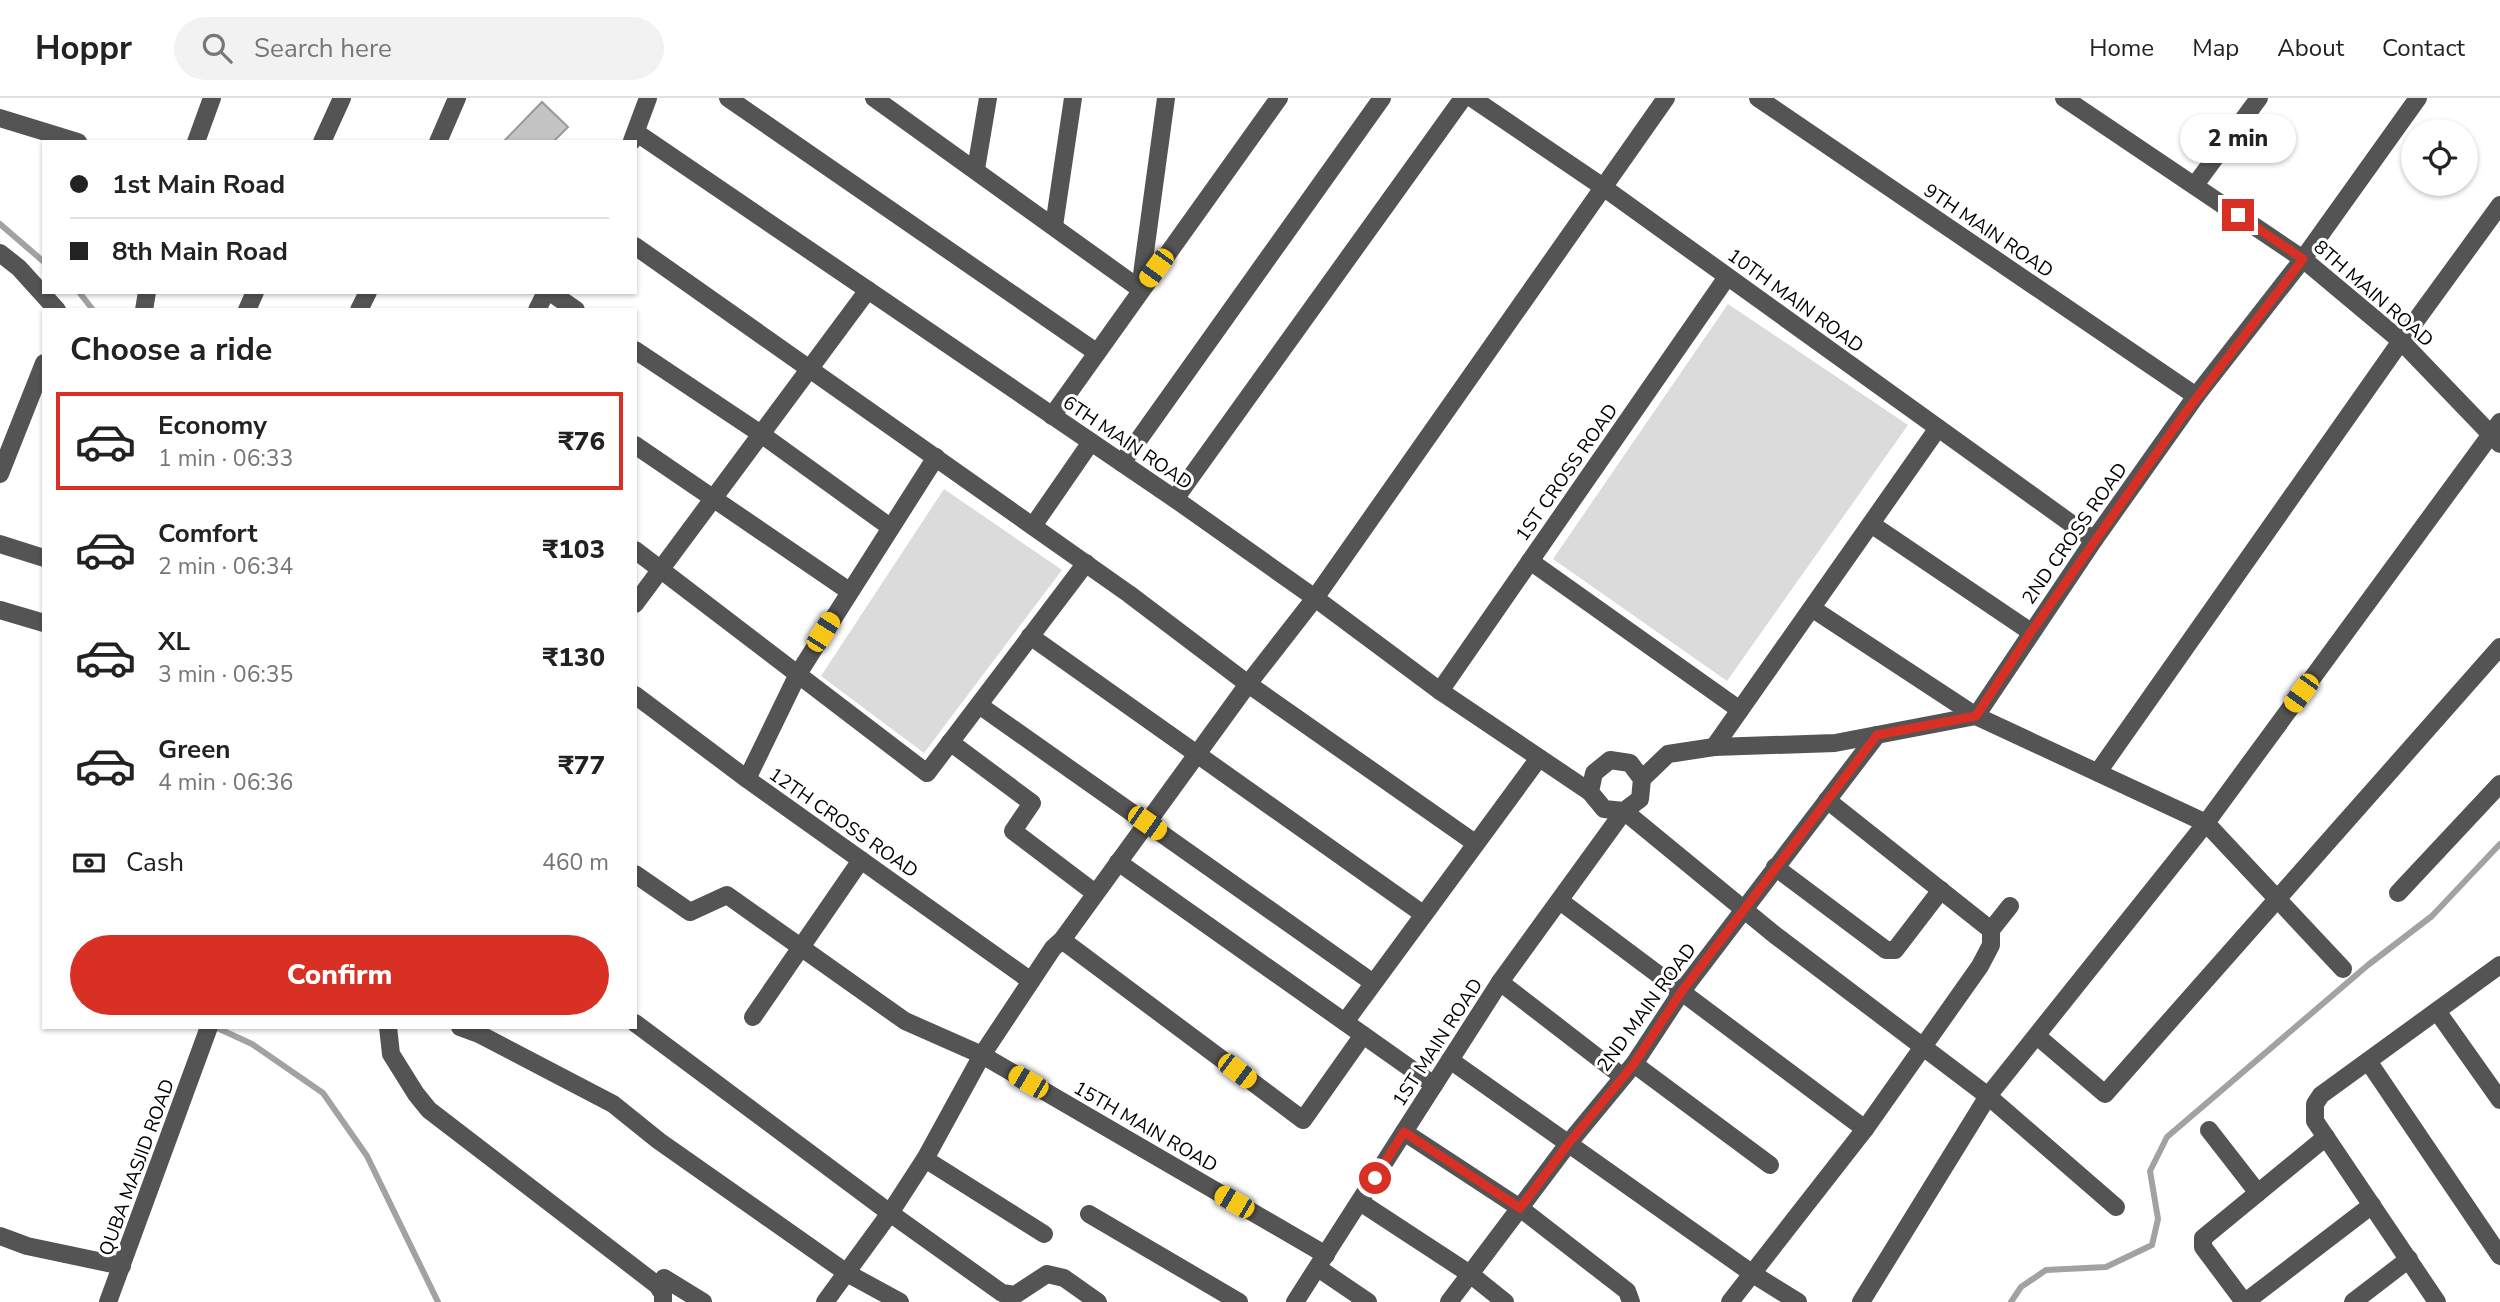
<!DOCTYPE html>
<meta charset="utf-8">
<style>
:root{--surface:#fff;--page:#f2f2f2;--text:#222;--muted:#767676;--line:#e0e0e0;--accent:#d93025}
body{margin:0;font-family:"Nunito Sans",sans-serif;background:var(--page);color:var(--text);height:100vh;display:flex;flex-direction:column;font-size:26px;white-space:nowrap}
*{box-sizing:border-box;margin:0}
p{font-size:23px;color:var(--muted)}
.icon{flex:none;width:38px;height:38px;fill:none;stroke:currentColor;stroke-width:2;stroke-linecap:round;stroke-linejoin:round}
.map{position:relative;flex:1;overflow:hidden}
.side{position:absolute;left:42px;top:210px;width:595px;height:721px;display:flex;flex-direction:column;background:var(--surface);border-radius:0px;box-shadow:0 2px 5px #0004}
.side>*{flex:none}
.top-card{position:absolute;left:42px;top:42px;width:595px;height:154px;border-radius:0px;box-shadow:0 2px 5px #0004;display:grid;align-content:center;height:154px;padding:0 28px;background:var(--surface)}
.tools{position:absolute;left:2401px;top:21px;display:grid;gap:14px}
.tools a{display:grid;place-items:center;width:77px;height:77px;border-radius:50%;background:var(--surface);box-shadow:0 2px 5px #0004;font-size:35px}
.end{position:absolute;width:32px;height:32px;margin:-16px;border:9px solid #d93025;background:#fff;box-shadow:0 0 0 4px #fff}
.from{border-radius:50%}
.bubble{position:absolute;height:49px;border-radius:24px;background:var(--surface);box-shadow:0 2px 5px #0004;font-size:23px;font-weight:800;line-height:49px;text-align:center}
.car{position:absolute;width:21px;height:42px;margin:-21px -10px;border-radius:9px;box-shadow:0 0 5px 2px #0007;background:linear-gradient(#f5c518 24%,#345 0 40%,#f5c518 0 76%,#345 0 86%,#f5c518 0)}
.top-card b{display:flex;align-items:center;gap:24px;height:66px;font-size:26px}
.top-card b+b{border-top:2px solid var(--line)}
.top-card i{width:18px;height:18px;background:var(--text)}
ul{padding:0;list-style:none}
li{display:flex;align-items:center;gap:21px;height:98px;margin:0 14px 10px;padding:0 14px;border:4px solid transparent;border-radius:0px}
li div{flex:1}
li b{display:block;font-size:26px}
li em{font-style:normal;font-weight:800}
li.active{border-color:var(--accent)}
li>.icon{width:63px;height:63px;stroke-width:1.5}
h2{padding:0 28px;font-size:32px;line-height:84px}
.pay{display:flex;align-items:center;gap:18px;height:77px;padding:0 28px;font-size:26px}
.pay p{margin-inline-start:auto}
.primary-button{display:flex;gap:14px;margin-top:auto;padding:14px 28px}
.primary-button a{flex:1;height:80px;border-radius:42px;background:var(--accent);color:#fff;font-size:28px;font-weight:800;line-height:80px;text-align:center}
header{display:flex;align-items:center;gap:42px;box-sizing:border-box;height:98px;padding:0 35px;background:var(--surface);border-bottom:2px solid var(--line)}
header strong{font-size:33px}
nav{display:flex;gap:38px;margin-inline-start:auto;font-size:24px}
.search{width:490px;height:63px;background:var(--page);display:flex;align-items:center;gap:18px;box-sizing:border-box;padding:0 24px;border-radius:38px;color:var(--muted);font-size:26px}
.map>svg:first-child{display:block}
.green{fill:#dbdbdb}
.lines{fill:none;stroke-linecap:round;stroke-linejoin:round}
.stream{stroke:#a2a2a2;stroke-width:6}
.building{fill:#c4c4c4;stroke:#989898;stroke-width:2}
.minor{stroke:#545454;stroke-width:18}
.route{stroke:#d93025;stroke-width:9}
.labels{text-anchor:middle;stroke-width:6;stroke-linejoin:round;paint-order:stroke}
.street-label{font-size:19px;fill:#000;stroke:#fff}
</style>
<header>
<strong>Hoppr</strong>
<div class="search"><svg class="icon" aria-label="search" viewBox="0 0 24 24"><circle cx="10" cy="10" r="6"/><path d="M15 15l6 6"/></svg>Search here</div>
<nav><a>Home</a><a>Map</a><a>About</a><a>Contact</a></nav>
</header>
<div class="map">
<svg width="2500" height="1204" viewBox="0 0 2500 1204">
<rect width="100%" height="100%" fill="#fff"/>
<g class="green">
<path d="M1728 206 1908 327 1727 583 1553 461Z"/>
<path d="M944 391 1062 472 924 655 821 578Z"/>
</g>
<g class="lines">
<g class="stream">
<path d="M0 126 44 164"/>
<path d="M79 194 93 212"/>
<path d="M215 929 252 946 323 995 367 1058 438 1204"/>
<path d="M2011 1204 2021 1189 2046 1172 2106 1169 2152 1147 2158 1121 2150 1073 2167 1039 2368 867 2432 818 2500 746"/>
</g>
</g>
<path class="building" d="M542 4 568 29 553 44H503Z"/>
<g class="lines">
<g class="minor">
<path d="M728 0 1096 254"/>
<path d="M874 0 1140 191 1166 0"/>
<path d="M1472 0 1603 89 2094 442"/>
<path d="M1758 0 2196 298"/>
<path d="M2064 0 2303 161 2401 243 2500 346"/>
<path d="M0 20 78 44"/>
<path d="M637 35 1175 401 1315 500 1440 593 1590 694"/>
<path d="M632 43 648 0"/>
<path d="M196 44 212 0"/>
<path d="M322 44 342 0"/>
<path d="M438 44 457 0"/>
<path d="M976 71 988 0"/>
<path d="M2195 87 2259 0"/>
<path d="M1054 128 1073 0"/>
<path d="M635 148 1129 496 1248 586 1475 745"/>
<path d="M0 155 19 170 57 212"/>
<path d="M550 194 576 212"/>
<path d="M144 212 147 194"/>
<path d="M247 212 255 194"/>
<path d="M359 212 368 194"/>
<path d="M537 212 546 194"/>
<path d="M635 252 761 336 890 429"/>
<path d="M1052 318 1279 0"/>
<path d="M635 347 849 493"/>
<path d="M1122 365 1382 0"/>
<path d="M0 376 44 265"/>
<path d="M1175 401 1463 0"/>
<path d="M1871 426 2031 534"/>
<path d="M1033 428 1091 344"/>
<path d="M0 446 44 460"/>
<path d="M635 452 927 675 1086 465"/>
<path d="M1530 463 1740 612"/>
<path d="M635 506 868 192"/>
<path d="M1813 511 1976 618 2206 725 2343 871"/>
<path d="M0 512 44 525"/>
<path d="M1030 538 1423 816"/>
<path d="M1440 593 1727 179"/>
<path d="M635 597 747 681 1031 883"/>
<path d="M979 607 1372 884"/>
<path d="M950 644 1032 705 1013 733 1095 795"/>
<path d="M1714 649 1938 330"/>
<path d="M1610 662 1630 665 1642 681 1640 701 1624 713 1604 711 1590 694 1594 675Z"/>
<path d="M2098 674 2401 243 2500 107"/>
<path d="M747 681 798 576 936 359"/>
<path d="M1642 681 1668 656 1714 649 1835 645 1976 618 2094 442 2196 298 2303 161 2418 0"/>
<path d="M1827 702 1991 832"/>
<path d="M1118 764 1434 987"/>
<path d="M1775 769 1886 852H1895L1941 792"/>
<path d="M635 776 690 814 727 797 905 923 982 957 1326 1157"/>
<path d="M2398 795 2500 686"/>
<path d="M1560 803 1865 1031"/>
<path d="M1062 842 1303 1022 1363 937"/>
<path d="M1500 884 1623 979"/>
<path d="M2437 913 2500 1002"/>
<path d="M753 919 861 762"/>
<path d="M1345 924 1539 660"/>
<path d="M635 925 890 1115 1002 1195 1015 1197 1047 1176 1064 1180 1098 1204"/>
<path d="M388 929 391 956 416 996 429 1012 657 1187 663 1196V1204"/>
<path d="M460 929 479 936 613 1006 659 1043 847 1175 900 1204"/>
<path d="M2037 938 2105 996 2500 549"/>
<path d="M1450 962 1753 1176 1798 1204"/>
<path d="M2368 963 2500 1158"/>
<path d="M1634 966 1770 1067"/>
<path d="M2209 1032 2258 1095"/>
<path d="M1404 1034 1520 1110 1627 1193 1631 1204"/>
<path d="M2326 1039 2203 1140V1149L2241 1200 2248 1202 2372 1107"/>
<path d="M925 1061 1044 1136"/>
<path d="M1360 1104 1470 1176 1505 1204"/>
<path d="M1089 1116 1239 1204"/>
<path d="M0 1138 27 1148 122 1168"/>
<path d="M1318 1170 1368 1204"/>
<path d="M664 1180 703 1204"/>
<path d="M108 1204 209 929"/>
<path d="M825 1204 890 1115 925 1061 982 957 1053 850 1062 842 1248 586 1315 500 1666 0"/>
<path d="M1295 1204 1500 884 1624 713 1775 837 1988 998 2116 1109"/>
<path d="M1449 1204 1568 1046 1634 966 1682 893 1877 637"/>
<path d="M1730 1204 1865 1031 1980 868 1991 847V832L2010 808"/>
<path d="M1861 1204 1988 998 2206 725 2500 324"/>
<path d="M2353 1204 2409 1161"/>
<path d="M2437 1204 2315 1023V1006L2321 997 2500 867"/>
</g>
</g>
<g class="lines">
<path class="route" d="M1375 1080 1404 1034 1520 1110 1568 1046 1633 967 1682 893 1877 637 1976 618 2031 534 2182 319 2303 161 2238 117"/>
</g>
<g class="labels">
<g class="street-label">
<text transform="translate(1989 132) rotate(34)" y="7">9TH MAIN ROAD</text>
<text transform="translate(2374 195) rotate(41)" y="7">8TH MAIN ROAD</text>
<text transform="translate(1796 202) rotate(36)" y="7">10TH MAIN ROAD</text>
<text transform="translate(1128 344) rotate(34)" y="7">6TH MAIN ROAD</text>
<text transform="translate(1566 374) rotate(-55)" y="7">1ST CROSS ROAD</text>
<text transform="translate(2074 435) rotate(-55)" y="7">2ND CROSS ROAD</text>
<text transform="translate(844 724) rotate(35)" y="7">12TH CROSS ROAD</text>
<text transform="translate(1646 909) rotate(-54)" y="7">2ND MAIN ROAD</text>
<text transform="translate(1437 944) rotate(-57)" y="7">1ST MAIN ROAD</text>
<text transform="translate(1146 1028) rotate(30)" y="7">15TH MAIN ROAD</text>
<text transform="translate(136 1069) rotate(-70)" y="7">QUBA MASJID ROAD</text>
</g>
</g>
</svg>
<div class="tools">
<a><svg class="icon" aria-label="locate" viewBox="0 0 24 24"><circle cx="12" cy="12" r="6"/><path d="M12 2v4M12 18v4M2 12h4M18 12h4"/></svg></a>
</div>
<i class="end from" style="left:1375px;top:1080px"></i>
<i class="end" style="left:2238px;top:117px"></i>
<div class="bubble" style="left:2180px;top:16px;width:116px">2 min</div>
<i class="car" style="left:1156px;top:170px;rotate:216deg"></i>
<i class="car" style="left:823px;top:534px;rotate:32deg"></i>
<i class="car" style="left:2301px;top:595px;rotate:216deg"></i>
<i class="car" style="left:1147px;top:725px;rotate:125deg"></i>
<i class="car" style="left:1237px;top:973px;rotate:127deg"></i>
<i class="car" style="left:1028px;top:984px;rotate:300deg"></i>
<i class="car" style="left:1234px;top:1104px;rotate:300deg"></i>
<div class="top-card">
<b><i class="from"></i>1st Main Road</b>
<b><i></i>8th Main Road</b>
</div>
<section class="side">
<h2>Choose a ride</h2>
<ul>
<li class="active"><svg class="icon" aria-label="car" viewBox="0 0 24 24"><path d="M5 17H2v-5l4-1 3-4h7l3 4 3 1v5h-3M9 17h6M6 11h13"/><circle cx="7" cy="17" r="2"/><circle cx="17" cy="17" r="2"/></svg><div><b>Economy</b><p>1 min · 06:33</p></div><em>₹76</em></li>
<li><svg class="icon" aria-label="car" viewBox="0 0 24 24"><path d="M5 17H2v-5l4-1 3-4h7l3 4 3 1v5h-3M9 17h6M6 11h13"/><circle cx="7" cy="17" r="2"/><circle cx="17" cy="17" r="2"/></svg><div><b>Comfort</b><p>2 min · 06:34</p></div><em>₹103</em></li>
<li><svg class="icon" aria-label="car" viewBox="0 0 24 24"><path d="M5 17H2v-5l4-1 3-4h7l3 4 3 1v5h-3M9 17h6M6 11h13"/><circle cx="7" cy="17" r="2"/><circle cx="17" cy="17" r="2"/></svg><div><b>XL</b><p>3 min · 06:35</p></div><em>₹130</em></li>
<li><svg class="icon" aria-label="car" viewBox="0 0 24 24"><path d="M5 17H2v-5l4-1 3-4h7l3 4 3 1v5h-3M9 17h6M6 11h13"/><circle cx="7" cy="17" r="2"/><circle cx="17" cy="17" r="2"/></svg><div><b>Green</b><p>4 min · 06:36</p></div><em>₹77</em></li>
</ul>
<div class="pay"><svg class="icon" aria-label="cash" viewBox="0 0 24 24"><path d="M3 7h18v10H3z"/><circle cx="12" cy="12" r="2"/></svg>Cash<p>460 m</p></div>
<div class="primary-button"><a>Confirm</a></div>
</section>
</div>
